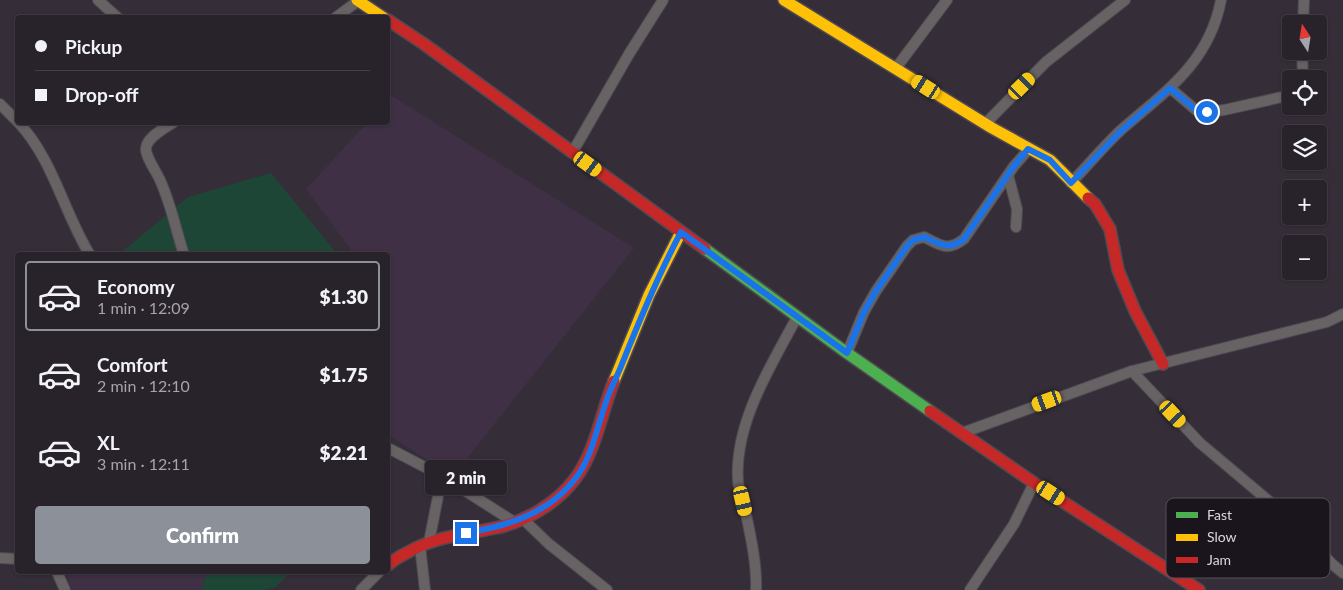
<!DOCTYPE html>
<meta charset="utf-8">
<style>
:root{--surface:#28222a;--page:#302a32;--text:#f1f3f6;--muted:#a5a4a8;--line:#443f47;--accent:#8c9099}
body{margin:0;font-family:Lato,sans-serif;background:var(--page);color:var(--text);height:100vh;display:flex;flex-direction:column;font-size:19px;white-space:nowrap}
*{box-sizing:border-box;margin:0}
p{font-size:16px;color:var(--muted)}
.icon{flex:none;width:28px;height:28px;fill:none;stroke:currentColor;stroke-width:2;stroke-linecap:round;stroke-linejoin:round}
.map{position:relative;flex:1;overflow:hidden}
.sheet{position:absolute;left:15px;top:252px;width:375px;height:322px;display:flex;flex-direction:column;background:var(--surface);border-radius:5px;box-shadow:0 1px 4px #0004,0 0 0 1px var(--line)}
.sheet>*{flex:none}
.guide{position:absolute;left:15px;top:15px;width:375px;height:110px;border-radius:5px;box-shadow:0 1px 4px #0004,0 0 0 1px var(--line);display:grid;align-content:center;height:110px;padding:0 20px;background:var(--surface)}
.needle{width:32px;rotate:348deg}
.tools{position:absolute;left:1282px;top:15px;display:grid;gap:10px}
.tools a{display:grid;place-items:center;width:45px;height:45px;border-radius:5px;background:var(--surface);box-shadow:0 1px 4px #0004,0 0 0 1px var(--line);font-size:25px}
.end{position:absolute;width:22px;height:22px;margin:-11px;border:6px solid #1a73e8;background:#fff;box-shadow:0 0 0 2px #fff}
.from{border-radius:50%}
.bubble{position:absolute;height:35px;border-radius:5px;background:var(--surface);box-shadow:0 1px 4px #0004,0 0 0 1px var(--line);font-size:16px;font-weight:800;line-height:35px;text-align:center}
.car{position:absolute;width:15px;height:30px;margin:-15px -8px;border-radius:6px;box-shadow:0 0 4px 1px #0007;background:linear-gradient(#f5c518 24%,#345 0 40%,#f5c518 0 76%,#345 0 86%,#f5c518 0)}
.guide b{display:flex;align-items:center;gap:18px;height:48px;font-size:19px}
.guide b+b{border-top:1px solid var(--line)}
.guide i{width:12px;height:12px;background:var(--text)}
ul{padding:9px 0 0;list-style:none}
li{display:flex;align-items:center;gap:15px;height:70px;margin:0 10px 8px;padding:0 10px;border:2px solid transparent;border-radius:5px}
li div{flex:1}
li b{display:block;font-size:19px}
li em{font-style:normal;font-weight:800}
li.current{border-color:var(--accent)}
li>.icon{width:45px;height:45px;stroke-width:1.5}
.primary-button{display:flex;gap:10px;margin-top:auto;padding:10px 20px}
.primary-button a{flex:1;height:58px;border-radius:5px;background:var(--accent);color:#fff;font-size:20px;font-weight:800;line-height:58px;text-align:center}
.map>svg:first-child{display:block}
.built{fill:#3f3046}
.green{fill:#1e4636}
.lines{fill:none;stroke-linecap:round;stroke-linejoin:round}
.street-casing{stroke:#4f4a52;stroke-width:12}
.fast-casing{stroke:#4f4a52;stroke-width:14}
.slow-casing{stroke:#4f4a52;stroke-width:14}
.jam-casing{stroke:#4f4a52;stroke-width:14}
.street{stroke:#676264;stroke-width:10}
.fast{stroke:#4caf50;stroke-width:11}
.slow{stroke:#ffc107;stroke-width:11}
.jam{stroke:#c62828;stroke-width:11}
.route{stroke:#1a73e8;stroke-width:6}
.key{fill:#1a151d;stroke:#544f58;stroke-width:1}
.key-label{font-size:14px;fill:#dcd5e1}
</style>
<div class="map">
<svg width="1343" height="590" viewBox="0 0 1343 590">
<rect width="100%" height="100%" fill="#352e38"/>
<g class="built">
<path d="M392 96 634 248 453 476 388 435V255H355L306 189 367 123 388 122V100Z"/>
<path d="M66 573H207L201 590H72Z"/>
</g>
<g class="green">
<path d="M271 173 338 255H118L188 197Z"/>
<path d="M207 573V572L289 573 276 587 263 590H201Z"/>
</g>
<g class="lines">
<g class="street-casing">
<g id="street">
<path d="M98 0 118 18"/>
<path d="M335 18 358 1"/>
<path d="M1303 24 1304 0"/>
<path d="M1302 51 1303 79"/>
<path d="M896 68 947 0"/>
<path d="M1170 88 1196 110 1207 112 1224 110 1291 95"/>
<path d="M0 104 18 122"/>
<path d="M18 122C53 159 64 213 90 255"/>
<path d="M174 122C165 128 147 137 146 148 145 156 157 173 160 180 171 204 176 230 184 255"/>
<path d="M985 124 1046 62 1125 0"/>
<path d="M572 153 629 54 663 0"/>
<path d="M1008 175 1017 209 1016 227"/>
<path d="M1071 183C1088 165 1104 146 1121 130 1166 91 1209 63 1221 0"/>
<path d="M847 353 864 312 876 291 907 246 913 240 924 237C941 245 947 252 964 239L1014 166 1029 149"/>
<path d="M1132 371 1200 443 1289 518 1332 564 1343 573"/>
<path d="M962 433 1132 371 1327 322 1343 314"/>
<path d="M388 448 442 476 514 522"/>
<path d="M523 519 549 544 607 590"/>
<path d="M429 542 442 476"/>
<path d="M420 546 425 590"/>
<path d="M0 558 18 559"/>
<path d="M57 572 65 590"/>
<path d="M361 590 379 572"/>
<path d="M756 590C757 565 751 538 746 514 743 503 739 492 738 481 734 423 771 366 797 317"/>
<path d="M970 590 1014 524 1034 483"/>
</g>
</g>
<g class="fast-casing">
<path id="fast" d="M705 249 847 353 930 411"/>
</g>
<g class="slow-casing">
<g id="slow">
<path d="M357 0 384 18"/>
<path d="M784 0 992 128 1050 160 1088 198"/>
<path d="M614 381 649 295 681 232"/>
</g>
</g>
<g class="jam-casing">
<g id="jam">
<path d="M388 20 424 44 705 249"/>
<path d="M1088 198 1095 204 1110 229 1118 270 1135 311 1163 364"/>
<path d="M930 411 1034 483 1199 590"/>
<path d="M388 565C395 558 405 554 414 549 440 536 467 534 495 528 525 522 556 504 575 479 596 451 601 413 614 381"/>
</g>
</g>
<use href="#street" class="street"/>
<use href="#fast" class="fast"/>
<use href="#slow" class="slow"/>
<use href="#jam" class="jam"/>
</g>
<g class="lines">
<path class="route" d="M466 533C507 526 548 514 575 479 592 458 597 427 606 402 610 389 617 377 622 364 640 319 658 275 681 232L847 353 864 312 876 291 907 246 913 240 924 237C941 244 948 251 964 239L1014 166 1028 149 1050 160 1071 183 1120 132 1170 88 1196 110 1207 112"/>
</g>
<rect x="1166" y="498" width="164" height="80" rx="8" class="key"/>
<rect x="1176" y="512" width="22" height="6" fill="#4caf50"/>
<rect x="1176" y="534" width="22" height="7" fill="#ffc107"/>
<rect x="1176" y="557" width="22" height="6" fill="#c62828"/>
<g class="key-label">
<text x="1207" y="520">Fast</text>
<text x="1207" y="542">Slow</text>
<text x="1207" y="565">Jam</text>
</g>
</svg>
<div class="tools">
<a><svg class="needle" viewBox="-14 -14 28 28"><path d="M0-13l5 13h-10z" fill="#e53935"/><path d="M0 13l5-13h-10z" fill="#a5a4a8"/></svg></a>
<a><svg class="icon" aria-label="locate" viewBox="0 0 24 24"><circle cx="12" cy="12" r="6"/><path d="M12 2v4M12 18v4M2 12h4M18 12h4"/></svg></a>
<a><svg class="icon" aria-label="layers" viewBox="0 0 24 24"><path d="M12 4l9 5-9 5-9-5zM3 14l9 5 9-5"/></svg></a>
<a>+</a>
<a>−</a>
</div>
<i class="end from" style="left:1207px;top:112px"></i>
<i class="end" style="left:466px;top:533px"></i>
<div class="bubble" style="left:425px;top:460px;width:82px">2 min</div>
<i class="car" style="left:1022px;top:86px;rotate:45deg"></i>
<i class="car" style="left:926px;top:87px;rotate:302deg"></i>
<i class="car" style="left:588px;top:164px;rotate:126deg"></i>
<i class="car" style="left:1047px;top:401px;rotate:250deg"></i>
<i class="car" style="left:1173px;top:414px;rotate:137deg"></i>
<i class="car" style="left:1051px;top:493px;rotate:123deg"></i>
<i class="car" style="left:743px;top:501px;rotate:167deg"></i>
<div class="guide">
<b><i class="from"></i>Pickup</b>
<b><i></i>Drop-off</b>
</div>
<section class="sheet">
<ul>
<li class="current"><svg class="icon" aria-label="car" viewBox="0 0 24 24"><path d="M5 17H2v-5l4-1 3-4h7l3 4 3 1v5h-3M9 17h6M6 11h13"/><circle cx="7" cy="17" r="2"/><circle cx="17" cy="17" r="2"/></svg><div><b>Economy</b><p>1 min · 12:09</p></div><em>$1.30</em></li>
<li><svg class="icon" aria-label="car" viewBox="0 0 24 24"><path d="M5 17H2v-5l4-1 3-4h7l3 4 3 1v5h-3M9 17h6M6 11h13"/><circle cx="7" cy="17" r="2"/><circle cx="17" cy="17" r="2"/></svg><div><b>Comfort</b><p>2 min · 12:10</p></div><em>$1.75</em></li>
<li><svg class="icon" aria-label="car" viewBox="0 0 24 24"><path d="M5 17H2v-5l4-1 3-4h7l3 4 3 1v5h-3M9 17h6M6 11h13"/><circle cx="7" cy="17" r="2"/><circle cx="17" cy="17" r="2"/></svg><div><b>XL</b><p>3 min · 12:11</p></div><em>$2.21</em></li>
</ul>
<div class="primary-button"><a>Confirm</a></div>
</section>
</div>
